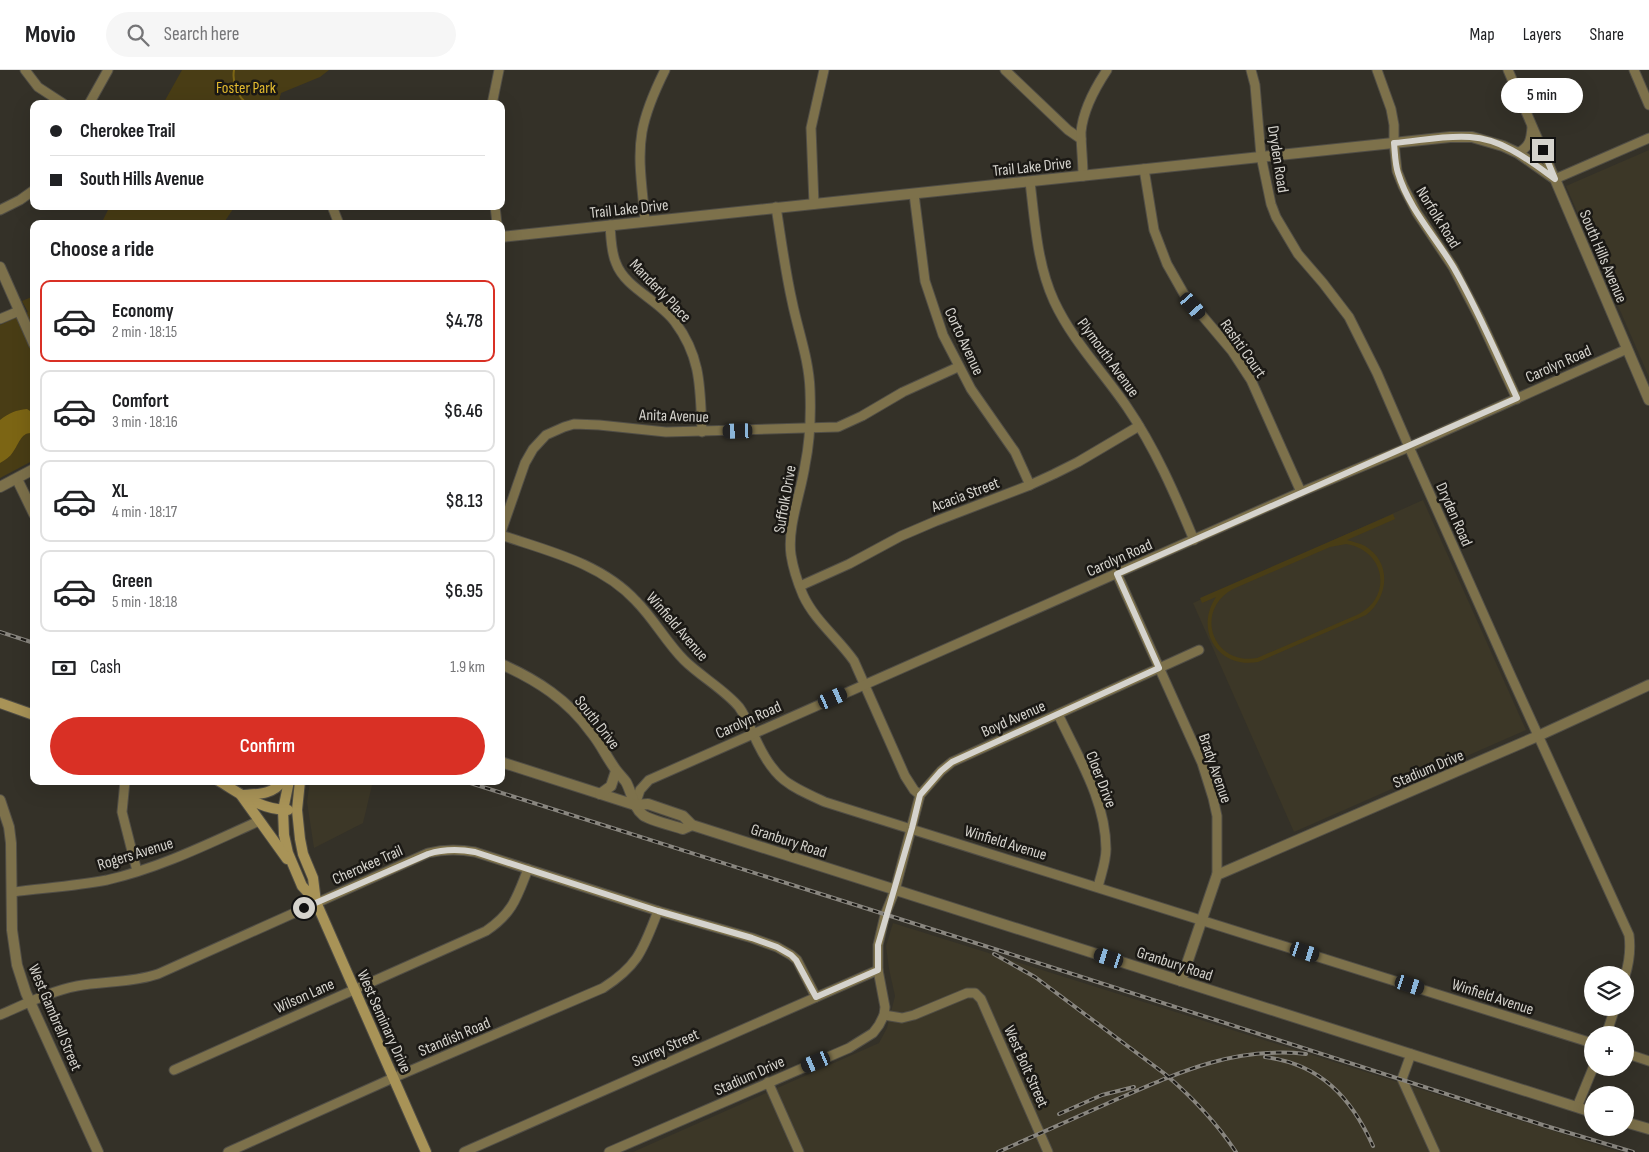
<!DOCTYPE html>
<meta charset="utf-8">
<style>
:root{--surface:#fff;--page:#f6f6f6;--text:#202124;--muted:#757577;--line:#e0e0e0;--accent:#d93025}
body{margin:0;font-family:"Sofia Sans Condensed",sans-serif;background:var(--page);color:var(--text);height:100vh;display:flex;flex-direction:column;font-size:19px;white-space:nowrap}
*{box-sizing:border-box;margin:0}
p{font-size:16px;color:var(--muted)}
.icon{flex:none;width:28px;height:28px;fill:none;stroke:currentColor;stroke-width:2;stroke-linecap:round;stroke-linejoin:round}
.map{position:relative;flex:1;overflow:hidden}
.side{position:absolute;left:30px;top:150px;width:475px;height:565px;display:flex;flex-direction:column;background:var(--surface);border-radius:10px;box-shadow:0 5px 20px #0002}
.side>*{flex:none}
.hud{position:absolute;left:30px;top:30px;width:475px;height:110px;border-radius:10px;box-shadow:0 5px 20px #0002;display:grid;align-content:center;height:110px;padding:0 20px;background:var(--surface)}
.fabs{position:absolute;left:1584px;top:896px;display:grid;gap:10px}
.fabs a{display:grid;place-items:center;width:50px;height:50px;border-radius:50%;background:var(--surface);box-shadow:0 5px 20px #0002;font-size:25px}
.end{position:absolute;width:22px;height:22px;margin:-11px;border:6px solid #d5d3cd;background:#111;box-shadow:0 0 0 2px #111}
.from{border-radius:50%}
.bubble{position:absolute;height:35px;border-radius:18px;background:var(--surface);box-shadow:0 5px 20px #0002;font-size:16px;font-weight:600;line-height:35px;text-align:center}
.car{position:absolute;width:15px;height:30px;margin:-15px -8px;border-radius:6px;box-shadow:0 0 4px 1px #0007;background:linear-gradient(#222 24%,#8ab4d8 0 40%,#222 0 76%,#8ab4d8 0 86%,#222 0)}
.hud b{display:flex;align-items:center;gap:18px;height:48px;font-size:19px}
.hud b+b{border-top:1px solid var(--line)}
.hud i{width:12px;height:12px;background:var(--text)}
ul{padding:0;list-style:none}
li{display:flex;align-items:center;gap:15px;height:82px;margin:0 10px 8px;padding:0 10px;border:2px solid var(--line);border-radius:10px}
li div{flex:1}
li b{display:block;font-size:19px}
li em{font-style:normal;font-weight:600}
li.active{border-color:var(--accent)}
li>.icon{width:45px;height:45px;stroke-width:1.5}
h2{padding:0 20px;font-size:22px;line-height:60px}
.pay{display:flex;align-items:center;gap:12px;height:55px;padding:0 20px;font-size:19px}
.pay p{margin-inline-start:auto}
.action{display:flex;gap:10px;margin-top:auto;padding:10px 20px}
.action a{flex:1;height:58px;border-radius:30px;background:var(--accent);color:#fff;font-size:20px;font-weight:600;line-height:58px;text-align:center}
header{display:flex;align-items:center;gap:30px;box-sizing:border-box;height:70px;padding:0 25px;background:var(--surface);border-bottom:1px solid var(--line)}
header strong{font-size:24px}
nav{display:flex;gap:28px;margin-inline-start:auto;font-size:18px}
.search{width:350px;height:45px;background:var(--page);display:flex;align-items:center;gap:12px;box-sizing:border-box;padding:0 18px;border-radius:28px;color:var(--muted);font-size:19px}
.map>svg:first-child{display:block}
.built{fill:#3c3727}
.green{fill:#493d15;fill-rule:evenodd}
.water{fill:#7c6514}
.lines{fill:none;stroke-linecap:round;stroke-linejoin:round}
.stream{stroke:#7c6514;stroke-width:2}
.minor-casing{stroke:#514e46;stroke-width:11}
.tertiary-casing{stroke:#514e46;stroke-width:12}
.secondary-casing{stroke:#514e46;stroke-width:12}
.minor{stroke:#7d714b;stroke-width:9}
.tertiary{stroke:#7d714b;stroke-width:10}
.secondary{stroke:#a89357;stroke-width:10}
.rail-casing{stroke:#89867f;stroke-width:4}
.rail{stroke:#1b1915;stroke-width:2;stroke-dasharray:5.5;stroke-linecap:butt}
.route{stroke:#d5d3cd;stroke-width:6}
.labels{text-anchor:middle;stroke-width:5;stroke-linejoin:round;paint-order:stroke}
.park-label{font-size:16px;fill:#e4bb2f;stroke:#1b1915}
.street-label{font-size:16px;fill:#d5d3cd;stroke:#1b1915}
</style>
<header>
<strong>Movio</strong>
<div class="search"><svg class="icon" aria-label="search" viewBox="0 0 24 24"><circle cx="10" cy="10" r="6"/><path d="M15 15l6 6"/></svg>Search here</div>
<nav><a>Map</a><a>Layers</a><a>Share</a></nav>
</header>
<div class="map">
<svg width="1649" height="1082" viewBox="0 0 1649 1082">
<rect width="100%" height="100%" fill="#343128"/>
<g class="built">
<path d="M1649 80V307L1566 116Z"/>
<path d="M1423 430 1526 660 1294 762 1193 533Z"/>
<path d="M310 711H373L363 753 314 778 307 732Z"/>
<path d="M893 853 1620 1082H633L879 973 887 958 895 926 889 899 886 876Z"/>
</g>
<g class="green">
<path d="M182 0H329L320 7 281 23 278 34H163Z"/>
<path d="M110 136H235L223 154H101Z"/>
<path d="M34 226V390L0 408V255L28 242 22 231Z"/>
<path d="M1393 444 1395 449 1347 470C1353 472 1359 473 1365 476 1392 492 1389 527 1366 545L1258 592C1218 599 1194 560 1216 527L1202 533 1200 528ZM1346 474C1385 480 1393 526 1359 544L1257 588C1213 596 1193 541 1233 519L1330 477Z"/>
</g>
<path class="water" d="M27 339 30 341 34 340V359L32 363C21 362 19 374 13 382 10 387 5 390 0 393V350C9 343 16 340 27 339Z"/>
<g class="lines">
<path class="stream" d="M234 0C232 12 237 27 248 34"/>
<g class="minor-casing">
<g id="minor">
<path d="M25 0 38 17 64 34"/>
<path d="M1005 0 1068 60 1081 69"/>
<path d="M1251 0 1255 15 1261 86 1271 134 1276 147 1298 184 1323 213 1349 247 1377 303 1409 377 1511 606 1629 865C1631 880 1629 893 1625 906"/>
<path d="M1377 0 1391 39 1394 55V73L1397 101 1403 116 1417 143 1453 197 1480 249 1517 329"/>
<path d="M1508 0 1555 109 1649 68"/>
<path d="M1634 0 1649 35"/>
<path d="M89 34 108 0"/>
<path d="M492 34 499 0"/>
<path d="M1518 83C1530 76 1531 70 1532 57"/>
<path d="M1144 99 1154 160 1167 194 1184 224 1232 281 1251 310 1301 422"/>
<path d="M1083 106C1083 91 1081 76 1081 62 1083 40 1095 18 1107 0"/>
<path d="M1030 112C1035 152 1037 194 1054 231 1072 270 1103 302 1127 337 1155 378 1175 424 1194 470"/>
<path d="M914 124 925 211 943 265 971 319 1015 382 1030 415"/>
<path d="M814 134 811 58 824 0"/>
<path d="M332 136 339 154"/>
<path d="M495 136 497 154"/>
<path d="M776 137C781 168 785 200 792 231 798 261 809 289 810 320 811 345 810 371 805 395 801 423 787 457 791 485 793 498 798 513 803 525 815 551 838 568 854 591L905 706 914 720 920 725"/>
<path d="M0 140 20 130 34 120"/>
<path d="M645 151C643 122 637 91 642 62 646 40 655 20 665 0"/>
<path d="M610 155C611 168 611 182 616 193 625 218 659 230 675 252 702 288 700 320 702 362"/>
<path d="M0 249 19 241"/>
<path d="M501 462 525 393 533 379 546 365 564 357 574 354 599 355 666 362 838 357 862 346 903 322 958 297"/>
<path d="M501 465C548 481 601 493 636 531 654 549 666 572 684 590 700 606 725 620 739 637 747 648 752 662 758 674 776 711 790 716 825 732L1592 973"/>
<path d="M1117 504 1202 693 1213 728 1217 746V805"/>
<path d="M800 516 849 494 901 466 936 451 1030 415 1054 404 1078 392 1139 356"/>
<path d="M1058 644C1078 687 1106 731 1106 779 1106 792 1101 804 1098 817"/>
<path d="M125 711 122 742 137 801"/>
<path d="M635 735 640 720 649 710 1301 422 1409 377 1627 279"/>
<path d="M13 822C44 818 76 816 107 810 160 798 210 773 259 751"/>
<path d="M0 945C25 934 51 921 77 916 104 911 131 913 158 904L428 783C444 779 458 779 475 782L658 841 752 868 777 877 791 885 797 890 816 927"/>
<path d="M884 945 902 948 914 945 967 923H975L981 929 1048 1082"/>
<path d="M1606 965 1615 938"/>
<path d="M1625 983 1649 991"/>
<path d="M1411 984 1402 1009 1435 1082"/>
<path d="M174 1000 486 861C513 843 517 827 528 799"/>
<path d="M768 1012 799 1082"/>
<path d="M1577 1037 1593 998"/>
<path d="M228 1082 393 1008 603 918C639 895 643 879 658 841"/>
<path d="M464 1082 878 900"/>
<path d="M609 1082 849 978 873 963 879 955 884 945 885 937 878 900V875L885 845 895 820 920 725 941 701 952 692 1199 580"/>
</g>
</g>
<g class="tertiary-casing">
<g id="tertiary">
<path d="M501 167C818 134 1134 99 1450 67H1472L1503 76 1518 83 1555 109 1649 330"/>
<path d="M0 197 34 274"/>
<path d="M17 409 34 444"/>
<path d="M0 417 34 399"/>
<path d="M501 594C537 610 568 630 591 662 601 674 607 688 616 700 619 704 623 708 626 712 632 723 633 737 643 745 649 750 674 756 683 759L692 755"/>
<path d="M501 692 635 735 648 734 683 746 692 755 1592 1042"/>
<path d="M600 724 611 716 616 701"/>
<path d="M0 730 9 757 11 773 12 860 17 895 26 923 98 1082"/>
<path d="M1181 911 1217 805 1538 666 1649 615"/>
<path d="M1625 1052 1649 1059"/>
</g>
</g>
<g class="secondary-casing">
<g id="secondary">
<path d="M0 633 34 645"/>
<path d="M219 711C241 724 261 740 288 740"/>
<path d="M289 711 283 740 284 765 288 783 302 816 316 831"/>
<path d="M300 711 297 740 300 769 303 784 313 808 316 832 426 1082"/>
<path d="M241 725 287 789"/>
<path d="M242 725C258 724 272 725 283 711"/>
</g>
</g>
<use href="#minor" class="minor"/>
<use href="#tertiary" class="tertiary"/>
<use href="#secondary" class="secondary"/>
<g class="rail-casing">
<g id="rail">
<path d="M0 562 34 573"/>
<path d="M464 711 1004 882 1546 1056 1633 1082"/>
<path d="M994 884 1035 907 1165 1004C1192 1027 1216 1052 1236 1082"/>
<path d="M1265 987C1320 994 1351 1027 1373 1076"/>
<path d="M1059 1044 1102 1025 1134 1017"/>
<path d="M998 1082C1037 1065 1075 1048 1113 1031 1177 1003 1234 976 1306 984"/>
</g>
</g>
<use href="#rail" class="rail"/>
</g>
<g class="lines">
<path class="route" d="M304 838 428 784C444 779 458 779 475 782L658 841 752 868 777 877 791 885 796 890 816 927 878 900V875L912 758 920 725 941 701 952 692 1159 598 1117 504 1517 328C1497 285 1478 240 1454 198 1435 166 1409 139 1398 103 1395 94 1395 83 1394 73 1419 71 1445 65 1470 67 1503 69 1530 91 1555 109L1543 80"/>
</g>
<g class="labels">
<g class="park-label">
<text x="246" y="23">Foster Park</text>
</g>
<g class="street-label">
<text transform="translate(1279 89) rotate(81)" y="6">Dryden Road</text>
<text transform="translate(1032 96) rotate(-6)" y="6">Trail Lake Drive</text>
<text transform="translate(629 138) rotate(-6)" y="6">Trail Lake Drive</text>
<text transform="translate(1439 147) rotate(58)" y="6">Norfolk Road</text>
<text transform="translate(1604 186) rotate(67)" y="6">South Hills Avenue</text>
<text transform="translate(661 220) rotate(46)" y="6">Manderly Place</text>
<text transform="translate(965 271) rotate(65)" y="6">Corto Avenue</text>
<text transform="translate(1244 278) rotate(55)" y="6">Rashti Court</text>
<text transform="translate(1109 287) rotate(54)" y="6">Plymouth Avenue</text>
<text transform="translate(1558 293) rotate(-24)" y="6">Carolyn Road</text>
<text transform="translate(674 345) rotate(2)" y="6">Anita Avenue</text>
<text transform="translate(965 424) rotate(-21)" y="6">Acacia Street</text>
<text transform="translate(784 429) rotate(-80)" y="6">Suffolk Drive</text>
<text transform="translate(1455 444) rotate(66)" y="6">Dryden Road</text>
<text transform="translate(1119 487) rotate(-24)" y="6">Carolyn Road</text>
<text transform="translate(678 556) rotate(49)" y="6">Winfield Avenue</text>
<text transform="translate(1013 648) rotate(-24)" y="6">Boyd Avenue</text>
<text transform="translate(748 649) rotate(-24)" y="6">Carolyn Road</text>
<text transform="translate(598 652) rotate(52)" y="6">South Drive</text>
<text transform="translate(1216 698) rotate(71)" y="6">Brady Avenue</text>
<text transform="translate(1428 698) rotate(-23)" y="6">Stadium Drive</text>
<text transform="translate(1102 709) rotate(69)" y="6">Cloer Drive</text>
<text transform="translate(789 770) rotate(18)" y="6">Granbury Road</text>
<text transform="translate(1006 772) rotate(17)" y="6">Winfield Avenue</text>
<text transform="translate(135 783) rotate(-17)" y="6">Rogers Avenue</text>
<text transform="translate(367 794) rotate(-24)" y="6">Cherokee Trail</text>
<text transform="translate(1175 893) rotate(18)" y="6">Granbury Road</text>
<text transform="translate(304 925) rotate(-24)" y="6">Wilson Lane</text>
<text transform="translate(1493 926) rotate(18)" y="6">Winfield Avenue</text>
<text transform="translate(56 947) rotate(67)" y="6">West Gambrell Street</text>
<text transform="translate(385 951) rotate(66)" y="6">West Seminary Drive</text>
<text transform="translate(454 966) rotate(-23)" y="6">Standish Road</text>
<text transform="translate(665 977) rotate(-24)" y="6">Surrey Street</text>
<text transform="translate(1027 996) rotate(66)" y="6">West Bolt Street</text>
<text transform="translate(749 1005) rotate(-24)" y="6">Stadium Drive</text>
</g>
</g>
</svg>
<div class="fabs">
<a><svg class="icon" aria-label="layers" viewBox="0 0 24 24"><path d="M12 4l9 5-9 5-9-5zM3 14l9 5 9-5"/></svg></a>
<a>+</a>
<a>−</a>
</div>
<i class="end from" style="left:304px;top:838px"></i>
<i class="end" style="left:1543px;top:80px"></i>
<div class="bubble" style="left:1501px;top:8px;width:82px">5 min</div>
<i class="car" style="left:1193px;top:236px;rotate:139deg"></i>
<i class="car" style="left:738px;top:361px;rotate:268deg"></i>
<i class="car" style="left:833px;top:628px;rotate:66deg"></i>
<i class="car" style="left:1305px;top:882px;rotate:108deg"></i>
<i class="car" style="left:1109px;top:888px;rotate:288deg"></i>
<i class="car" style="left:1410px;top:915px;rotate:108deg"></i>
<i class="car" style="left:816px;top:992px;rotate:247deg"></i>
<div class="hud">
<b><i class="from"></i>Cherokee Trail</b>
<b><i></i>South Hills Avenue</b>
</div>
<section class="side">
<h2>Choose a ride</h2>
<ul>
<li class="active"><svg class="icon" aria-label="car" viewBox="0 0 24 24"><path d="M5 17H2v-5l4-1 3-4h7l3 4 3 1v5h-3M9 17h6M6 11h13"/><circle cx="7" cy="17" r="2"/><circle cx="17" cy="17" r="2"/></svg><div><b>Economy</b><p>2 min · 18:15</p></div><em>$4.78</em></li>
<li><svg class="icon" aria-label="car" viewBox="0 0 24 24"><path d="M5 17H2v-5l4-1 3-4h7l3 4 3 1v5h-3M9 17h6M6 11h13"/><circle cx="7" cy="17" r="2"/><circle cx="17" cy="17" r="2"/></svg><div><b>Comfort</b><p>3 min · 18:16</p></div><em>$6.46</em></li>
<li><svg class="icon" aria-label="car" viewBox="0 0 24 24"><path d="M5 17H2v-5l4-1 3-4h7l3 4 3 1v5h-3M9 17h6M6 11h13"/><circle cx="7" cy="17" r="2"/><circle cx="17" cy="17" r="2"/></svg><div><b>XL</b><p>4 min · 18:17</p></div><em>$8.13</em></li>
<li><svg class="icon" aria-label="car" viewBox="0 0 24 24"><path d="M5 17H2v-5l4-1 3-4h7l3 4 3 1v5h-3M9 17h6M6 11h13"/><circle cx="7" cy="17" r="2"/><circle cx="17" cy="17" r="2"/></svg><div><b>Green</b><p>5 min · 18:18</p></div><em>$6.95</em></li>
</ul>
<div class="pay"><svg class="icon" aria-label="cash" viewBox="0 0 24 24"><path d="M3 7h18v10H3z"/><circle cx="12" cy="12" r="2"/></svg>Cash<p>1.9 km</p></div>
<div class="action"><a>Confirm</a></div>
</section>
</div>
